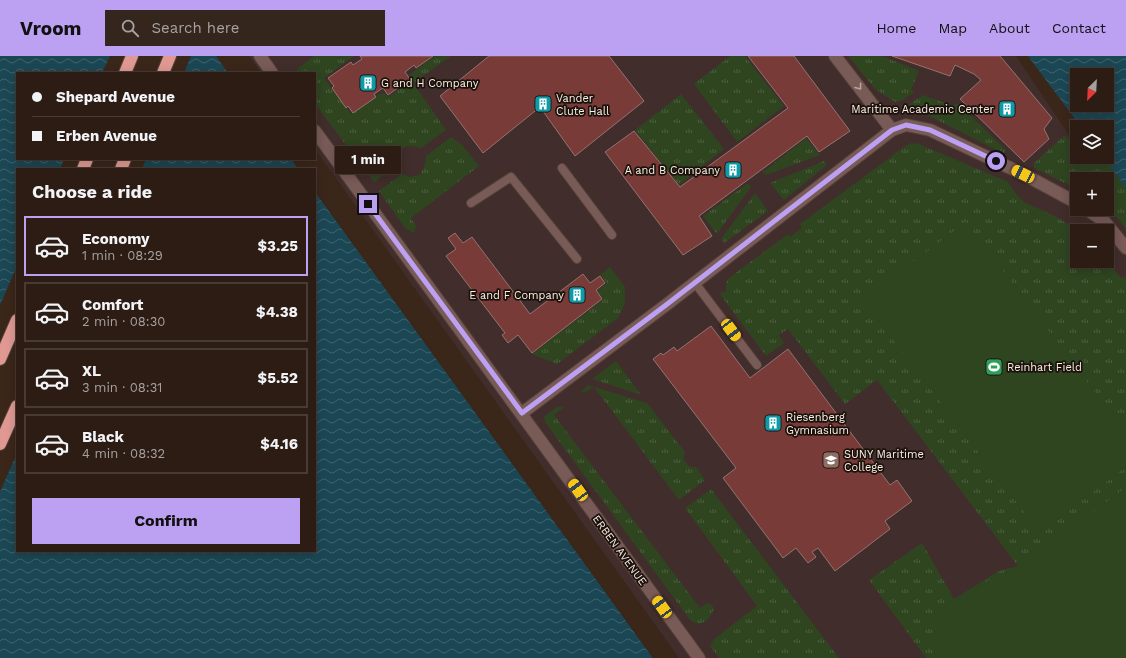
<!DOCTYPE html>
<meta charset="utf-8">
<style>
:root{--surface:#2c1c14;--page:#34251d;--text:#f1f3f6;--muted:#a6a1a0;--line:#483a34;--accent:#bca0f2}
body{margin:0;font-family:"Work Sans",sans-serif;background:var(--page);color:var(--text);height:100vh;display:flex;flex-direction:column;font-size:15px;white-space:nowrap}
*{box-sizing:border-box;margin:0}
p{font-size:13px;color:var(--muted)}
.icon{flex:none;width:22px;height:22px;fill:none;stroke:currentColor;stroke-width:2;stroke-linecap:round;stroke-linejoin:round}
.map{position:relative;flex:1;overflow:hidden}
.drawer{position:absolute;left:16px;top:112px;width:300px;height:384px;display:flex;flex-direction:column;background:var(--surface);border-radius:0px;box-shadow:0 2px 10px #0003,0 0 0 1px var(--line)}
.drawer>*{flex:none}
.top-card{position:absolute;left:16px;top:16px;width:300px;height:88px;border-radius:0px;box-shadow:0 2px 10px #0003,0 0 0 1px var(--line);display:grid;align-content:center;height:88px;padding:0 16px;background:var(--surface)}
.needle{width:26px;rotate:204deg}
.tools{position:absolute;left:1070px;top:12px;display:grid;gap:8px}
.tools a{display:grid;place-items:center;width:44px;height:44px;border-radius:0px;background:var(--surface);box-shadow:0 2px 10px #0003,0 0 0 1px var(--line);font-size:20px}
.end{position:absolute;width:18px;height:18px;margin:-9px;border:5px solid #bca0f2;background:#111;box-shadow:0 0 0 2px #111}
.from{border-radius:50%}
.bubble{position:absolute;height:28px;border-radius:0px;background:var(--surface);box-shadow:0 2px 10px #0003,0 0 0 1px var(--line);font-size:13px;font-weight:700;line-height:28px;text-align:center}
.car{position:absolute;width:12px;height:24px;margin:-12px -6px;border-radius:5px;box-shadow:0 0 3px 1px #0007;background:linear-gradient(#f5c518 24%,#345 0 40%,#f5c518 0 76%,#345 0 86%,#f5c518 0)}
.top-card b{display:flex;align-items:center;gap:14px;height:38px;font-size:15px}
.top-card b+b{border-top:1px solid var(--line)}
.top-card i{width:10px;height:10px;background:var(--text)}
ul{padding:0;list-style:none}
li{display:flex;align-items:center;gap:12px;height:60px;margin:0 8px 6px;padding:0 8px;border:2px solid var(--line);border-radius:0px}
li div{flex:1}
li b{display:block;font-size:15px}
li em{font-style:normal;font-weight:700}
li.selected{border-color:var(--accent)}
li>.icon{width:36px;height:36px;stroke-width:1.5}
h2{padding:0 16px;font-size:18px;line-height:48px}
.action{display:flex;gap:8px;margin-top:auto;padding:8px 16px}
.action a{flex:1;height:46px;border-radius:0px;background:var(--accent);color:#111;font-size:16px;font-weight:700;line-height:46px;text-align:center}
header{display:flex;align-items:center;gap:24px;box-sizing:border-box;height:56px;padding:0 20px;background:var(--accent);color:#111}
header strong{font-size:19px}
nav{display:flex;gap:22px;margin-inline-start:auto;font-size:14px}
.search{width:280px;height:36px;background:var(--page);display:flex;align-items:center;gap:10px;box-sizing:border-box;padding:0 14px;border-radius:0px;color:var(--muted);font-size:15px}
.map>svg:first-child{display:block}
.education{fill:#412d2b;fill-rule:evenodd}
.grass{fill:url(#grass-tufts)}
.pitch{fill:#2e4520}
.water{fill:url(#water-waves);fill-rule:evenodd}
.pier{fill:#3b261a}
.building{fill:#793b38;stroke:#927471}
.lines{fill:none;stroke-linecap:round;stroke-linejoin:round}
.lane-casing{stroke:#564237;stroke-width:10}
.street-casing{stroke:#564237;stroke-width:14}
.highway-casing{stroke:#564237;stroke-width:14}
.lane{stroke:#785a57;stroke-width:8}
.street{stroke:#785a57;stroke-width:12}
.highway{stroke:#e09892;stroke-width:12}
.oneway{stroke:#baa49e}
.route{stroke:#bca0f2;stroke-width:5}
.labels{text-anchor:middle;stroke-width:3.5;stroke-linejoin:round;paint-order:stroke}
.poi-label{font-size:11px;fill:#fdeee6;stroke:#1b120c;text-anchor:start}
.street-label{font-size:11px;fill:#fdeee6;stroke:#1b120c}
</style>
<header>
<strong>Vroom</strong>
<div class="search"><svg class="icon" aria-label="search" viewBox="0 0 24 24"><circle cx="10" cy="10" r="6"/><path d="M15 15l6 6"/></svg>Search here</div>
<nav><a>Home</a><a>Map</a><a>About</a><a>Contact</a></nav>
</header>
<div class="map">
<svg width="1126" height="602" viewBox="0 0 1126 602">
<defs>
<pattern id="grass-tufts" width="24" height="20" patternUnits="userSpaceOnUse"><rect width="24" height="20" fill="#2e4520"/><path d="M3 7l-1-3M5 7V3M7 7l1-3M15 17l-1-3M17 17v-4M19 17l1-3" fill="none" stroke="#4d6040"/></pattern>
<pattern id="water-waves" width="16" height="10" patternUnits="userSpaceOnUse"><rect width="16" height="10" fill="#1b4754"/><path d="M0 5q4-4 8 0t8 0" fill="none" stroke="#3d626d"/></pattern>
</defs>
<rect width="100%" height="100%" fill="#3b261a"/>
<path class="education" d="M249 0H1016L1077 91V153H1107L1126 165V602H679L315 93V17H261ZM1077 175H1107V205H1077Z"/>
<g class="grass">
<path d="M314 0H354L324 22 351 58 379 38 384 37 388 41 412 24 409 19 434 0H451L413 27 446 74 421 92C407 89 405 88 396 100V109L374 126 315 48V17H292Z"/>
<path d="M730 0H745L784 50 737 86 694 28Z"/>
<path d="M848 0H882L919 15 911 34 915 35 903 44 895 46 875 33Z"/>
<path d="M681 38 724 93 679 129 635 74Z"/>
<path d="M923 39 950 49 959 48 1006 94 1004 98 908 49Z"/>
<path d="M1065 79 1073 89 1077 86V101H1103L1126 132V173L1114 158 1107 153V123H1077V133L1034 112V107Z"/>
<path d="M451 81 462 89 479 110 411 162 416 170 414 177 405 172 379 135 402 118 410 121 419 119 424 112 426 100Z"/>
<path d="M806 82 820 99 766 119 763 116Z"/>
<path d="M911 87 919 88 1008 126 1016 138 1024 146 1055 160 1079 175H1077V205H1107L1121 222 1124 220 1126 223V602H926L869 524 922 487 954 543 999 515 1018 510 877 324 845 348 788 273 779 279 784 287 766 300 719 237 726 236V227L730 221 788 178 790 181 802 172 800 168 904 91Z"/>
<path d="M824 105 827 109 784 144 770 127Z"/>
<path d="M748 127 751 131 717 178 703 160Z"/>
<path d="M755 137 768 155 724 187 721 183Z"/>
<path d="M610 211 625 231V248L618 262 557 308 534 299 533 297 603 244 597 235 607 227 600 219Z"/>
<path d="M616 305 641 339 592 323Z"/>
<path d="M588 329 647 347 685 396 683 403 690 411H696L705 424 679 444 594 331 584 337 581 336Z"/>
<path d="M561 350 564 351 554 359 700 552 707 547 711 548 714 553C709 565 701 572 690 564L545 366 544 361 555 352Z"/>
<path d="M711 433 839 602H719L710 590 714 583 757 550 685 452Z"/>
</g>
<g class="pitch">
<path d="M966 166 1126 377V411L1039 476 863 244Z"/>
<path d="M1126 431V602H949L935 586 939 554 999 518 1019 513Z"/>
</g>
<g class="water">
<path d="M0 0H216L228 17H17V103H291L298 113H17V495H315V136L653 602H0Z"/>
<path d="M1028 0H1126V132L1103 101H1107V71H1081ZM1077 19H1107V49H1077Z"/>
</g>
<g class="pier">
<path d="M110 0H191L184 17H102Z"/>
<path d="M64 103H146L142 113H60Z"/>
<path d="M315 134 317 135 655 602H653Z"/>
<path d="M17 210V397L0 436V249Z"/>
</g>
<g class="building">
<path d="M360 0H433L416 12 414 9 405 16 410 23 388 39 383 32 374 38 376 41 353 57 348 50 346 52 332 32 334 30 328 22 351 6 353 9 362 3Z"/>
<path d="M489 0H609L644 45 575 100 540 51 483 97 440 40Z"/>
<path d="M748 0H794L850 75 819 96 807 80 699 160 712 180 683 199 605 96 634 75 680 131 788 52Z"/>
<path d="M892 0H1000L1052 62 1044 73 1049 83 1024 106 960 43 981 24 974 18 955 9 950 20Z"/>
<path d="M455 177 463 187 472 181 530 258 583 218 590 227 600 220 605 227 596 234 602 243 532 297 518 279 508 287 502 279 505 277 446 200 456 193 448 182Z"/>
<path d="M711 270 750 322 788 293 890 429 897 424 912 445 885 465 890 473 835 515 818 492 812 496 816 501 808 507 796 492 783 502 723 422 736 412 653 303 661 297 663 299 674 291 677 295Z"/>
</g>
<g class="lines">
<g class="lane-casing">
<g id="lane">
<path d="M562 112 612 179"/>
<path d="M471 147 511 121 577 203"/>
<path d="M695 227 757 309"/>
</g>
</g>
<g class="street-casing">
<g id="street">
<path d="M260 0 272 17"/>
<path d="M835 0 892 74"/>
<path d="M315 75 699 602"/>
<path d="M1086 153 1104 165 1126 192"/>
<path d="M522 357 666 249 892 74 906 69 930 74 1023 118 1077 147"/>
</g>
</g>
<g class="highway-casing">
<g id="highway">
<path d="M125 17 132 0"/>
<path d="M163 17 170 0"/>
<path d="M83 113 87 103"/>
<path d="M121 113 125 103"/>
<path d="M0 303 17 264"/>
<path d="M0 388 17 350"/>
</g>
</g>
<use href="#lane" class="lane"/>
<use href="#street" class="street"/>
<use href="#highway" class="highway"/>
</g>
<defs><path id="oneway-chevron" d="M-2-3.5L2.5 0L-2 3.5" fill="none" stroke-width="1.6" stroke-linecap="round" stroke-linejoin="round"/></defs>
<use class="oneway" href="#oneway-chevron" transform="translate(859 31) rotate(53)"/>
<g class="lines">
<path class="route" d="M368 148 522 357 666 249 892 74 906 69 930 74 996 105"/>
</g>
<defs>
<g id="building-square" transform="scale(0.9)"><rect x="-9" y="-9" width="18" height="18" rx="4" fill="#0f9aa8" stroke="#1b120c"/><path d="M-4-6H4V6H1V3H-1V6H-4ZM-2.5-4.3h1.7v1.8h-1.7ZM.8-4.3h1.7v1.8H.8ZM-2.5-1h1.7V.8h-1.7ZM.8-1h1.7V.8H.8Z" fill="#fff"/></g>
<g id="stadium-square" transform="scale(0.9)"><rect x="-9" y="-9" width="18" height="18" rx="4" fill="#2e9e5b" stroke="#1b120c"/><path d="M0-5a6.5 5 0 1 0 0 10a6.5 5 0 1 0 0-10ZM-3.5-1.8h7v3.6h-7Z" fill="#fff"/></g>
<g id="university-square" transform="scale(0.9)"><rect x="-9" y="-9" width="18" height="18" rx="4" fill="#8d6e63" stroke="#1b120c"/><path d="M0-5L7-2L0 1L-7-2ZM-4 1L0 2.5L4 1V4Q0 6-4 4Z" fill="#fff"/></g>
</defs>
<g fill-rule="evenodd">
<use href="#building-square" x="368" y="27"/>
<use href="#building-square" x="543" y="48"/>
<use href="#building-square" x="1007" y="53"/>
<use href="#building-square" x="733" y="114"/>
<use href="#building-square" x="577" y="239"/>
<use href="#stadium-square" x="994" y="311"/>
<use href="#building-square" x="773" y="367"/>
<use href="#university-square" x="831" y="404"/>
</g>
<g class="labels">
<g class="poi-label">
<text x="381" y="31">G and H Company</text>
<text x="556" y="46">Vander<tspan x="556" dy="13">Clute Hall</tspan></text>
<text x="994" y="57" text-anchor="end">Maritime Academic Center</text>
<text x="720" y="118" text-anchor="end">A and B Company</text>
<text x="564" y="243" text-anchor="end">E and F Company</text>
<text x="1007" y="315">Reinhart Field</text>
<text x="786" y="365">Riesenberg<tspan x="786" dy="13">Gymnasium</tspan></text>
<text x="844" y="402">SUNY Maritime<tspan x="844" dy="13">College</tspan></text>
</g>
<g class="street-label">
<text transform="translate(620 494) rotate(54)" y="4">ERBEN AVENUE</text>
</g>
</g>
</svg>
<div class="tools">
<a><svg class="needle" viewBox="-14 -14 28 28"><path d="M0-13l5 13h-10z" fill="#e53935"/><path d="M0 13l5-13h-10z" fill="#a6a1a0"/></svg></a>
<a><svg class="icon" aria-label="layers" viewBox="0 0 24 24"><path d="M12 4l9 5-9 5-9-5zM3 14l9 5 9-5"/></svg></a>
<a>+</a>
<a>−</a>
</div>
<i class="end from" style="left:996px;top:105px"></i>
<i class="end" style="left:368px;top:148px"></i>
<div class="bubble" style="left:335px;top:90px;width:66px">1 min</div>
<i class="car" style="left:1023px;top:118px;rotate:296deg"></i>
<i class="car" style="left:731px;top:274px;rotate:143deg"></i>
<i class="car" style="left:578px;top:434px;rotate:324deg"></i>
<i class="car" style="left:662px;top:551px;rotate:324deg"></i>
<div class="top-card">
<b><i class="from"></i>Shepard Avenue</b>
<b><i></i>Erben Avenue</b>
</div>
<section class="drawer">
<h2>Choose a ride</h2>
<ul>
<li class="selected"><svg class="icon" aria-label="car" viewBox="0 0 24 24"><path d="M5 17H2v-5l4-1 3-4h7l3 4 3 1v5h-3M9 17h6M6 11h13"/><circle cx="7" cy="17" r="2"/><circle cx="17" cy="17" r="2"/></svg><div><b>Economy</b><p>1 min · 08:29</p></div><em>$3.25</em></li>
<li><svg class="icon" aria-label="car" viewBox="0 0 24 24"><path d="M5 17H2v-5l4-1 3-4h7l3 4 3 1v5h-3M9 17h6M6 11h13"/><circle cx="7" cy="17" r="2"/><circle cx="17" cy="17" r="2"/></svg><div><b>Comfort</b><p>2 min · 08:30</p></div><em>$4.38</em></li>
<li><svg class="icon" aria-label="car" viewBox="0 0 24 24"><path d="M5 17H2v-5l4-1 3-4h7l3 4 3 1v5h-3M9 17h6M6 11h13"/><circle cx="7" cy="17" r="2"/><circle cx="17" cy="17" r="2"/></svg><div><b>XL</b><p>3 min · 08:31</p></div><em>$5.52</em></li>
<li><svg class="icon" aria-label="car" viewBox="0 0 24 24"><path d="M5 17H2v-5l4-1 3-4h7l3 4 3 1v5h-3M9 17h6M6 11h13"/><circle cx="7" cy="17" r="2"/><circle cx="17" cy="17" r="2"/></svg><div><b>Black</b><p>4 min · 08:32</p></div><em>$4.16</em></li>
</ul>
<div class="action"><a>Confirm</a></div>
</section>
</div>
